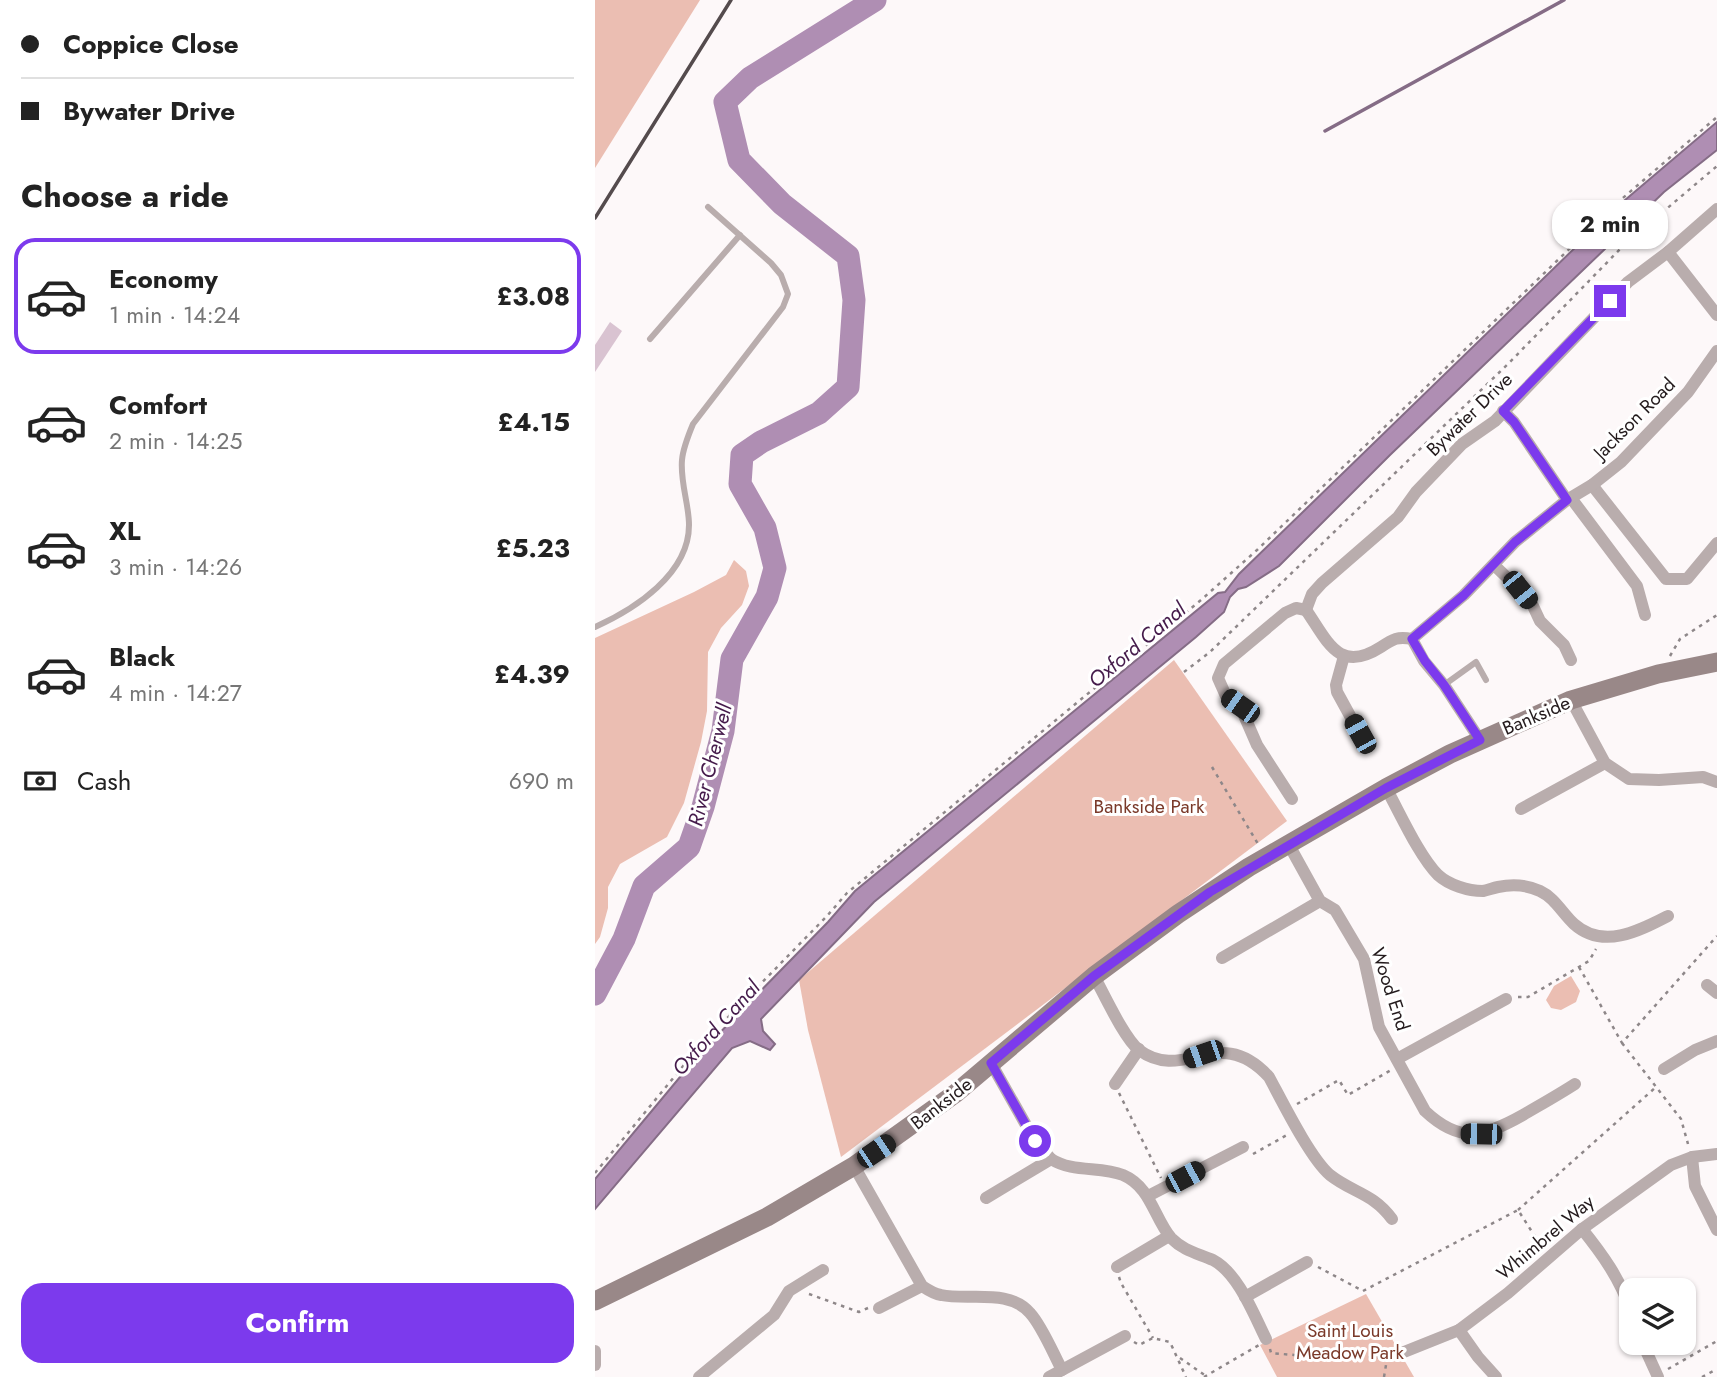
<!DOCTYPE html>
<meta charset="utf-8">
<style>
:root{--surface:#fff;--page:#f2f2f2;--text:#222;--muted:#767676;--line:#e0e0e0;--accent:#7c3aed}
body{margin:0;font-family:Jost,sans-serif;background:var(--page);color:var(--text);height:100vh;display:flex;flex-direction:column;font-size:26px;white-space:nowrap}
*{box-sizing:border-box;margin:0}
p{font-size:23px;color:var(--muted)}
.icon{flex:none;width:38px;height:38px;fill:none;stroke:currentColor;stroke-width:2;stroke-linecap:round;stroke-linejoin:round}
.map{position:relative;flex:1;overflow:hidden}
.panel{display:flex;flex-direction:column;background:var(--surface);width:595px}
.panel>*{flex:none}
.banner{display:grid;align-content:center;height:154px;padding:0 21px;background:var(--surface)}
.tools{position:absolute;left:1024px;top:1278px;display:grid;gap:14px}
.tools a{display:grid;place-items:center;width:77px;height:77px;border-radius:14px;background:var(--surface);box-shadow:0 2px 5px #0004;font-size:35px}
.end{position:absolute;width:32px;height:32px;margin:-16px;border:9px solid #7c3aed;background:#fff;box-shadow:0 0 0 4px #fff}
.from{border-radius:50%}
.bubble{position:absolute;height:49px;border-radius:21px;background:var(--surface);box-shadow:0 2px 5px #0004;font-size:23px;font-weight:700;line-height:49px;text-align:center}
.car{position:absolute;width:21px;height:42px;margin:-21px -10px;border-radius:9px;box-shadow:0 0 5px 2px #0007;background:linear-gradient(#222 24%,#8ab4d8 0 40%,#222 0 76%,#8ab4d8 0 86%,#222 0)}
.banner b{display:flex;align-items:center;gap:24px;height:66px;font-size:26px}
.banner b+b{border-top:2px solid var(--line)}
.banner i{width:18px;height:18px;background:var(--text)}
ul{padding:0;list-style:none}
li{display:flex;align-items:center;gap:21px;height:116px;margin:0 14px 10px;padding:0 7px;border:4px solid transparent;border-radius:21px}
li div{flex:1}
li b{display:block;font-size:26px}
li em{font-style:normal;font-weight:700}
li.on{border-color:var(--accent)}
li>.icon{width:63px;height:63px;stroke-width:1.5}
h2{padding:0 21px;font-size:32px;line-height:84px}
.pay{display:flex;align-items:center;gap:18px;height:77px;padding:0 21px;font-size:26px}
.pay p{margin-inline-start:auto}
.primary-button{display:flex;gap:14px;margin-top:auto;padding:14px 21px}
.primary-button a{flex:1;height:80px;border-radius:21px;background:var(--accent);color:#fff;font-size:28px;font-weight:700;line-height:80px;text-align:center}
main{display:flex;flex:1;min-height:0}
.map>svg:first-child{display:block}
.green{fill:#ebbeb2}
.water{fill:#af8eb3;stroke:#856c86;stroke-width:2}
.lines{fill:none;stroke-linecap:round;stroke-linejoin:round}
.stream{stroke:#856c86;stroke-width:3.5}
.river{stroke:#af8eb3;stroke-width:23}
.building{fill:#d9c3d1}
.path{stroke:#8e8789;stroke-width:2.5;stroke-dasharray:3.5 5;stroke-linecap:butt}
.lane{stroke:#b9adad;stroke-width:6}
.street{stroke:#b9adad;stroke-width:12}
.secondary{stroke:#988;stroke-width:19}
.rail{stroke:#544b4d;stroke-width:3.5}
.route{stroke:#7c3aed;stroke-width:9}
.labels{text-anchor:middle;stroke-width:6;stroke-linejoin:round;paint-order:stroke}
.street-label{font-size:19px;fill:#241b1d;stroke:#fff}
.park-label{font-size:19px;fill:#7a3929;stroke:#fff}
.water-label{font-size:21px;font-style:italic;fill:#451b4b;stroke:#fff}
</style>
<main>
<section class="panel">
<div class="banner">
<b><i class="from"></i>Coppice Close</b>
<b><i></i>Bywater Drive</b>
</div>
<h2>Choose a ride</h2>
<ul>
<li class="on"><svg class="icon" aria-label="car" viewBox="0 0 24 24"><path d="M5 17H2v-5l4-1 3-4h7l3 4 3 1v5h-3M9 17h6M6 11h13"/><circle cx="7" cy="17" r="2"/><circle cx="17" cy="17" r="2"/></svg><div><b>Economy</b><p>1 min · 14:24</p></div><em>£3.08</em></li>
<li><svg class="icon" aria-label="car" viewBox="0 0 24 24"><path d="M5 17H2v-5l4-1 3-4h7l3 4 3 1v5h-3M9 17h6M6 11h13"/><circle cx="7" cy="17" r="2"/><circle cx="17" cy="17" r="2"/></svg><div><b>Comfort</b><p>2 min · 14:25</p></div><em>£4.15</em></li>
<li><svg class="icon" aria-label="car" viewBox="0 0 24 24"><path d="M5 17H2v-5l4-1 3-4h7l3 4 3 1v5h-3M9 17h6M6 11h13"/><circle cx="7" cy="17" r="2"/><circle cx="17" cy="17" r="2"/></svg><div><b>XL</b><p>3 min · 14:26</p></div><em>£5.23</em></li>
<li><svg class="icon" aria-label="car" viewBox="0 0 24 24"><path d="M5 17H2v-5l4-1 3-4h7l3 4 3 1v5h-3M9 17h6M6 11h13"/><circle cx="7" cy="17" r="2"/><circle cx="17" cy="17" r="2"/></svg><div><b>Black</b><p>4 min · 14:27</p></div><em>£4.39</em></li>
</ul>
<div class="pay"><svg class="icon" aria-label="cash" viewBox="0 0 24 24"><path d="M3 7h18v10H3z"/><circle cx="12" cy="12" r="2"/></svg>Cash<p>690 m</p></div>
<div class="primary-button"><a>Confirm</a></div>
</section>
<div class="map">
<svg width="1122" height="1377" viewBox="0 0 1122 1377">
<rect width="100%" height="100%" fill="#fdf8f9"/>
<g class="green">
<path d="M0 0H105L0 168Z"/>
<path d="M139 560 151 571 154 586 147 605 126 628 113 652 112 711 106 742 89 803 72 837 25 864 13 887V908L5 937 0 944V638L99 592 131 575Z"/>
<path d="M579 660 692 821 246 1157 213 1030 204 980Z"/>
<path d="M976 976 985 991 981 1002 966 1010 956 1008 951 1000 959 986Z"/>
<path d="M771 1294 819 1377H682L665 1345Z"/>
</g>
<path class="water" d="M1122 122V150L1069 192 1012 247 795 455 684 566 651 587 643 589 635 597 629 612 601 637 279 902 166 1019 168 1031 180 1044 175 1050 155 1041 137 1048 0 1209V1179L105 1053 233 922 260 891 623 593 630 592 644 574 1023 206Z"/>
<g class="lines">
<path class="stream" d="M730 131 969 0"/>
<path class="river" d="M0 994 29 939 49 886 94 847 108 807 128 731 137 659 172 597 180 568 170 528 145 484 147 455 166 442 224 413 253 387 259 300 253 256 187 204 144 160 130 102 155 78 280 0"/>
</g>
<path class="building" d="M15 322 27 331 0 372V345Z"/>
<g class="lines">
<g class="path">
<path d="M1075 656 1085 639 1122 615"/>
<path d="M589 672 615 652 914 363 1030 244 1122 166"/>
<path d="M617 767 663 844"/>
<path d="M984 967 1027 1043 1122 936"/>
<path d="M923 997H933L994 961 1001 949"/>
<path d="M1027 1043 1086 1119 1093 1144"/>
<path d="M524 1093 566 1178"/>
<path d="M702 1104 744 1080 753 1095 796 1070"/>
<path d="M658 1154 692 1135"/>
<path d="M0 1173 103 1048 232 916 252 893 606 600 662 550 1022 203 1122 117"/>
<path d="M923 1210 1061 1087"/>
<path d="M723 1267 768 1291 923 1210 948 1249"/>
<path d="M524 1277 526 1283 558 1338"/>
<path d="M214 1294 264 1312 273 1308"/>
<path d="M539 1342 544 1345 558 1338 575 1342 591 1377"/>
<path d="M675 1349 676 1353 733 1358 795 1357"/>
<path d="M585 1358 611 1376"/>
<path d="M1073 1369 1122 1341"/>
<path d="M609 1377 664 1345"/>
<path d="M789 1377 792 1359"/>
<path d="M1107 1377 1122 1369"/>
</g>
<g class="lane">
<path d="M55 339 145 235"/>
<path d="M0 627C40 609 94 574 94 525 94 504 85 482 87 460 88 448 93 436 98 424L188 307 193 294 186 275 176 263 113 207"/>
<path d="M849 685 881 662 891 680"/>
</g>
<g class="street">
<path d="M1073 252 1122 315"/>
<path d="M908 411 919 422 972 500"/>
<path d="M997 485 1071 579H1092L1122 543"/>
<path d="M976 498 1042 586 1050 615"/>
<path d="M899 565 925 590 938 606 945 621 969 645 976 660"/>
<path d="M711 610 717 594 727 583 803 517 821 492 867 444 900 421 1033 282 1073 252 1122 209"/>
<path d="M711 610C733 642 744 674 786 647 798 639 803 636 817 639L829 661 849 685 885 740"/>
<path d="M817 639 869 595 920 542 972 500 997 485 1026 462 1093 392 1122 351"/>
<path d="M749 656 741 685 742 692 765 734"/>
<path d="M976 700 1010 763 1034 779 1064 780 1108 777 1122 782"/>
<path d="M791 788C805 813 824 856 843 875 854 885 873 891 888 891 893 890 898 888 903 887 917 884 932 885 945 891 960 898 967 913 979 924 1008 950 1044 931 1073 916"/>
<path d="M697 799 662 745 645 706 631 696 623 678 629 664 690 613 701 608 711 610"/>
<path d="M926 809 1010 763"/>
<path d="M694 845 725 901 740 910 769 959 784 1027 830 1111C865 1144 889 1137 928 1115 945 1105 963 1095 980 1084"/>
<path d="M627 958 725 901"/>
<path d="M499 976C509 994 529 1038 544 1050 590 1084 624 1022 674 1077 687 1101 715 1158 735 1175 758 1193 778 1193 797 1219"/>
<path d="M1112 985 1122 993"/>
<path d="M802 1059 911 999"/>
<path d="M396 1063 440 1141 456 1159"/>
<path d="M1069 1069 1100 1050 1122 1041"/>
<path d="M520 1084 544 1049"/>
<path d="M1097 1157 1100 1186 1122 1230"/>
<path d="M259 1166 327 1286C333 1290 339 1294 346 1295 374 1301 414 1288 435 1313 447 1326 458 1353 467 1370"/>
<path d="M553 1196 648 1147"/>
<path d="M391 1198 456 1159C478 1173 505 1166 528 1175 556 1187 559 1218 576 1238 589 1251 602 1253 618 1260 643 1273 659 1315 671 1339"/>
<path d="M987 1229C1008 1255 1025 1279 1036 1311"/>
<path d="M522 1267 574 1236"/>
<path d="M650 1297 712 1262"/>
<path d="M284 1308 327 1286"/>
<path d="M864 1330 883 1357 901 1377"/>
<path d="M1047 1342 1063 1377"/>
<path d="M0 1351V1365"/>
<path d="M804 1354 864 1330 913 1293 987 1229 1076 1165 1097 1157 1122 1154"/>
<path d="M104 1377 179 1315 194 1291 228 1270"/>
<path d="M454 1377 530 1336"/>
</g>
<path class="secondary" d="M0 1301 172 1217 259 1166 361 1093 499 976 583 914 654 867 791 788 855 754 976 700 1063 674 1122 662"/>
<path class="rail" d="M0 218 136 0"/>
</g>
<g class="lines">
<path class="route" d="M440 1141 396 1063 499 976 615 892 791 788 885 740 849 685 830 661 817 639 869 595 920 542 972 500 919 422 908 411 1015 301"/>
</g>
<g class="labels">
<g class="street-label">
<text transform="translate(874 414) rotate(-44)" y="7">Bywater Drive</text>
<text transform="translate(1039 418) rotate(-45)" y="7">Jackson Road</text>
<text transform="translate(941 715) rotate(-23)" y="7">Bankside</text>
<text transform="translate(796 989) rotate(72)" y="7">Wood End</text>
<text transform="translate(346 1103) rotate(-38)" y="7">Bankside</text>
<text transform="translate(950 1237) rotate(-40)" y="7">Whimbrel Way</text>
</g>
<g class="park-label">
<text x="554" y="813">Bankside Park</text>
<text x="755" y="1337">Saint Louis<tspan x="755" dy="22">Meadow Park</tspan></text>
</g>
<g class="water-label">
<text transform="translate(542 645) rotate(-40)" y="7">Oxford Canal</text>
<text transform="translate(115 765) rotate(-76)" y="7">River Cherwell</text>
<text transform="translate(121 1028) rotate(-48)" y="7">Oxford Canal</text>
</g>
</g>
</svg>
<div class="tools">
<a><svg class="icon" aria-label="layers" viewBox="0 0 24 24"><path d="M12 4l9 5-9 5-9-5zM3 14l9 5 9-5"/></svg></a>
</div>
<i class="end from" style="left:440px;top:1141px"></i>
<i class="end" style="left:1015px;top:301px"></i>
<div class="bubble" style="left:957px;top:200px;width:116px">2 min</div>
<i class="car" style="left:925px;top:590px;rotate:141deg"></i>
<i class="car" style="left:645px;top:706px;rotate:305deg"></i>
<i class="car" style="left:765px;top:734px;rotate:331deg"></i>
<i class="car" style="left:608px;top:1054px;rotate:251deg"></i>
<i class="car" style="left:886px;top:1134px;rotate:271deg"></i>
<i class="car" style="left:281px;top:1151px;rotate:56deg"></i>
<i class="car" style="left:590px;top:1177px;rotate:62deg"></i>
</div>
</main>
